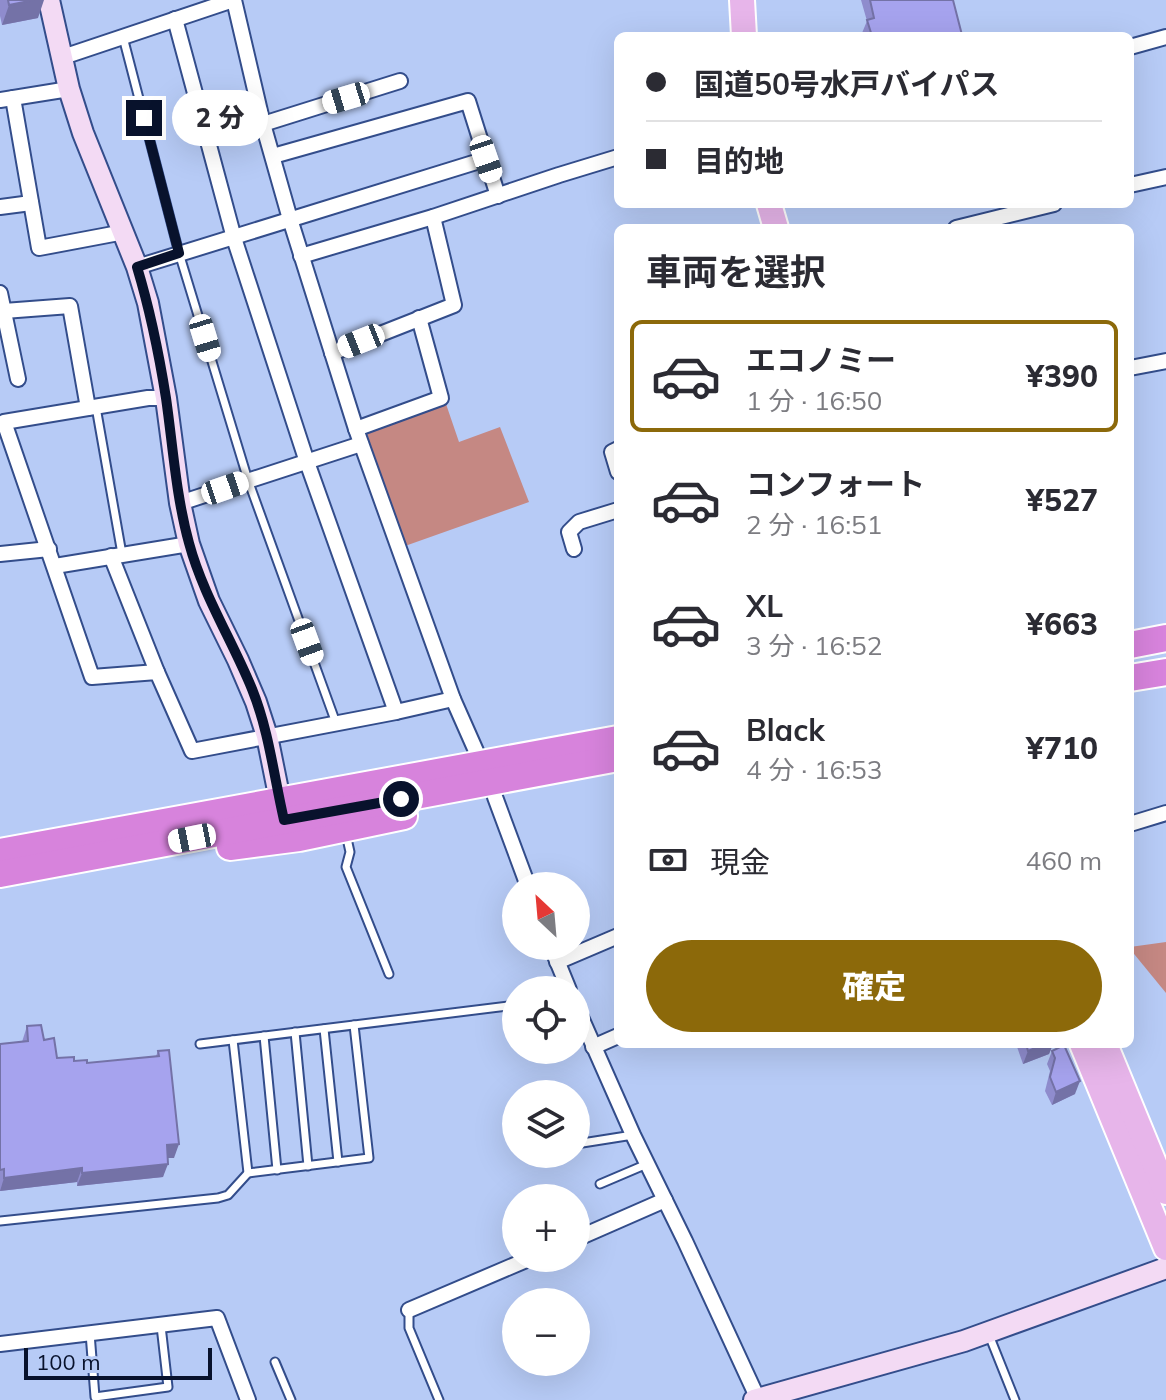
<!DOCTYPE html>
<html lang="ja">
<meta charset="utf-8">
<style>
:root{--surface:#fff;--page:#f2f2f3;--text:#2b2b33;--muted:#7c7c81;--line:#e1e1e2;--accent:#8c690a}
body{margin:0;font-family:Mulish,"Noto Sans JP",sans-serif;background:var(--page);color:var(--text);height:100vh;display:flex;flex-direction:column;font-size:30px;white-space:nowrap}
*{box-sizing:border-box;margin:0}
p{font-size:26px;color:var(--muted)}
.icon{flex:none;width:44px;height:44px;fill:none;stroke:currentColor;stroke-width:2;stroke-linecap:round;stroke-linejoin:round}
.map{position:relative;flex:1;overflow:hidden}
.panel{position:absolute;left:614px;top:224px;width:520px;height:824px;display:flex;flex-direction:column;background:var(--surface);border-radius:12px;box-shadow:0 8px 32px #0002}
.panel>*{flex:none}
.top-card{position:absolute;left:614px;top:32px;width:520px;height:176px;border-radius:12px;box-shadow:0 8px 32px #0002;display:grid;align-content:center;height:176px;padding:0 32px;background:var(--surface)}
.needle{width:52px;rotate:334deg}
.tools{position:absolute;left:502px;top:872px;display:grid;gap:16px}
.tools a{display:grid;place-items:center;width:88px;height:88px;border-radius:50%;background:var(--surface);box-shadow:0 8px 32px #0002;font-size:40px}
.scale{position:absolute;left:24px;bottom:20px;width:188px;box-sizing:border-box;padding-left:8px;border:4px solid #08122c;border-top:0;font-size:22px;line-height:28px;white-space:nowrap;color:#08122c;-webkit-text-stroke:6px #b7cbf6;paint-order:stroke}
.end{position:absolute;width:36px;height:36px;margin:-18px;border:10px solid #08122c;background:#fff;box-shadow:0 0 0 4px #fff}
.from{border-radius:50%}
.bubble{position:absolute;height:56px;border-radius:28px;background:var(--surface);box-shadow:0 8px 32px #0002;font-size:26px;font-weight:800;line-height:56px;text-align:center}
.car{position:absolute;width:24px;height:48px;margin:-24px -12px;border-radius:10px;box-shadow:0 0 6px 2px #0007;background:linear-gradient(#fff 24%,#345 0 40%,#fff 0 76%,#345 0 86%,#fff 0)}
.top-card b{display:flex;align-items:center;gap:28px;height:76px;font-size:30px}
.top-card b+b{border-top:2px solid var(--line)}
.top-card i{width:20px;height:20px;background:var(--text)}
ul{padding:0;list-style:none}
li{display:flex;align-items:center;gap:24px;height:112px;margin:0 16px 12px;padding:0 16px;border:4px solid transparent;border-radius:12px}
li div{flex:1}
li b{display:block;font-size:30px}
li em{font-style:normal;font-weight:800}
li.current{border-color:var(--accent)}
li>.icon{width:72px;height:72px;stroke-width:1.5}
h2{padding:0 32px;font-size:36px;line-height:96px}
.pay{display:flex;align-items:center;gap:20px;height:88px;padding:0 32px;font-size:30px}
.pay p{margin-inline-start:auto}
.cta{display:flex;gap:16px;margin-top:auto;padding:16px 32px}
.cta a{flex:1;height:92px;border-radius:48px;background:var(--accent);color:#fff;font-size:32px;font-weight:800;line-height:92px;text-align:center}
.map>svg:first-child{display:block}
.green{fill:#c58883}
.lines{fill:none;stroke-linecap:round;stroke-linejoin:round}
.lane-casing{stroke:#334d8b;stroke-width:11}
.street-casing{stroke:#334d8b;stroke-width:18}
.secondary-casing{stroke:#334d8b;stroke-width:24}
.primary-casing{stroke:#fff;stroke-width:28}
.highway-casing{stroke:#fff;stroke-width:30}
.lane{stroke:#fff;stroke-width:7}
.street{stroke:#fff;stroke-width:14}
.secondary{stroke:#f3daf4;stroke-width:20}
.primary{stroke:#e7b5ea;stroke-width:24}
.highway{stroke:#d783dc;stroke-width:26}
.wall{fill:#8f8ccd}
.shaded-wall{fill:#7472a7}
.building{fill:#a6a3ee;stroke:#7472a7;stroke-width:2}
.route{stroke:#08122c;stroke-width:10}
</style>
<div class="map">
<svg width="1166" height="1400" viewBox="0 0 1166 1400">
<rect width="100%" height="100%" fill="#b7cbf6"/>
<g class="green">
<path d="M446 404 459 442 500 427 529 502 405 546 366 431Z"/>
<path d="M1166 942V993L1130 949V947Z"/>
</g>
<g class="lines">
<g class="lane-casing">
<g id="lane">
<path d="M123 37 179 253 248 480 336 723"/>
<path d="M96 407 122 554"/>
<path d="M346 834 350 852 346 867 389 974"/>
<path d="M324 1029 338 1162"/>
<path d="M295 1032 308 1166"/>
<path d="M264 1036 277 1170"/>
<path d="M200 1044 516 1005"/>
<path d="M576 1144 633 1135"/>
<path d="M248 1173 369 1158 354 1025"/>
<path d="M600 1184 647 1164"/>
<path d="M0 1221 218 1198 228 1195 248 1173 233 1040"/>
<path d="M409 1310V1328L439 1400"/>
<path d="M90 1333 95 1397 168 1387 161 1326"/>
<path d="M989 1335 1015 1400"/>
<path d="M275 1362 291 1400"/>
</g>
</g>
<g class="street-casing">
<g id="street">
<path d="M234 0 263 124 290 219 356 429 453 699 476 751"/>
<path d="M175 19 234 238 307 462 396 712"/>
<path d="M1130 47 1166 37"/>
<path d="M63 57 233 0"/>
<path d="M13 98 39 248 124 232"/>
<path d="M0 100 69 89"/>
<path d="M263 124 400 81"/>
<path d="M273 156 468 101 498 196"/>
<path d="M1130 185 1166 177"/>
<path d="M0 207 31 203"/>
<path d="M956 228 1054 204"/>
<path d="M301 256 433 217 559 175 618 157"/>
<path d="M137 267 486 159"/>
<path d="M0 293 18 379"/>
<path d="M4 311 70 306 88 408"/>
<path d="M332 353 454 305 433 217"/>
<path d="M1130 368 1166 361"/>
<path d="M166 398H148L4 422 92 677 157 672 192 751 396 712 453 699"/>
<path d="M356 429 441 398 419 318"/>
<path d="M618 449 612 452 618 472"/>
<path d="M180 503 361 444"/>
<path d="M574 549 569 532 579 522 618 510"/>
<path d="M0 554 49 549"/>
<path d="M111 556 157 672"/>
<path d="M55 566 189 544"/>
<path d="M495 797 528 886"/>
<path d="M1130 824 1166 813"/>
<path d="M551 946 569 990"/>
<path d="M557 962 618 936"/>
<path d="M576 1006 633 1135 685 1241 758 1399"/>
<path d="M593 1047 618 1036"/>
<path d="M576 1239 665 1200"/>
<path d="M409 1310 531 1258"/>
<path d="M0 1344 217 1318 248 1400"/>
</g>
</g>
<g class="secondary-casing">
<g id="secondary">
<path d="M49 0 69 89 83 133 137 267 148 303 166 398 180 503 189 544 209 601 238 660 256 702 267 736 283 815"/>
<path d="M754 1400 964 1341 1166 1268"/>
</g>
</g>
<g class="primary-casing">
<g id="primary">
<path d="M742 0 744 36"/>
<path d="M769 204 776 228"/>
<path d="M1082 1044 1166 1248"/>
<path d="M1105 1044 1166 1192"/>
</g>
</g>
<g class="highway-casing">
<g id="highway">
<path d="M1130 645 1166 638"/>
<path d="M1130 678 1166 672"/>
<path d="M230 847 299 838 404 816"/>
<path d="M0 852 618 739"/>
<path d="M0 874 618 758"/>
</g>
</g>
<use href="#lane" class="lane"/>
<use href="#street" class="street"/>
<use href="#secondary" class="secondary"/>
<use href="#primary" class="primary"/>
<use href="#highway" class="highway"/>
</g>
<g class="wall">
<path d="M0 0H34L38 18 2 25 0 16Z"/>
<path d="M861 0H953L962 36H863L862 33 867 21Z"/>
<path d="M27 1026 44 1040 57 1058 87 1063 156 1056 158 1051 174 1158H167L163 1177 77 1186V1182L0 1191V1044L22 1042Z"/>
<path d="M1016 1044H1053L1049 1054 1023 1064Z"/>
<path d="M1052 1051 1075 1094 1052 1105 1045 1091 1050 1071 1047 1064Z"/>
</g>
<g class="shaded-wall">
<path d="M34 0H44L38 18 2 25 9 5Z"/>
<path d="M1045 1044H1053L1049 1054 1023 1064 1028 1051Z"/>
<path d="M1080 1081 1075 1094 1052 1105 1056 1092Z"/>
<path d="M179 1144 174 1158H162L167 1145Z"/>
<path d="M168 1164 163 1177 77 1186 82 1173Z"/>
<path d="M82 1168 77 1182 0 1191 4 1178Z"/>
</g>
<g class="building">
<path d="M8 0H34L9 5Z"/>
<path d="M870 0H953L962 35 872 36 867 20 874 18Z"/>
<path d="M41 1025 44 1040 54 1038 57 1058 74 1057V1061L87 1060V1063L159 1056 158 1051 169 1050 179 1144 167 1145 168 1164 82 1173V1168L4 1178V1169L0 1170V1044L28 1041 27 1026Z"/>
<path d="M1026 1044H1045L1028 1051Z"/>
<path d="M1064 1045 1080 1081 1056 1092 1050 1077 1055 1058 1052 1051Z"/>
</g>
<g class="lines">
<path class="route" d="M144 118 179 253 137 267C150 310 159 354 166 398 173 447 176 496 189 543 203 595 232 640 252 689 269 731 274 777 284 820L401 799"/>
</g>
</svg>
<div class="tools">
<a><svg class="needle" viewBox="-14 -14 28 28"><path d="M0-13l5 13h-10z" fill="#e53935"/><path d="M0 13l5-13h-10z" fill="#7c7c81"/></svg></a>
<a><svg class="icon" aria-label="locate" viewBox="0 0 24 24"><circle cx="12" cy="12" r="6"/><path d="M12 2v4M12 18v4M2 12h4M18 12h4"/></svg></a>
<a><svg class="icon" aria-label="layers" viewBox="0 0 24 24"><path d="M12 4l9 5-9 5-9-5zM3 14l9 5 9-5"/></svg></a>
<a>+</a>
<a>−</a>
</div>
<div class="scale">100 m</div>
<i class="end from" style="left:401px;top:799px"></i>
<i class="end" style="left:144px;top:118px"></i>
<div class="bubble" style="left:172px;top:90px;width:96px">2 分</div>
<i class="car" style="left:346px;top:98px;rotate:253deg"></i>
<i class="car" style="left:486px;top:159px;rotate:161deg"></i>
<i class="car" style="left:205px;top:338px;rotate:163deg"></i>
<i class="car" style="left:361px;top:341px;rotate:248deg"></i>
<i class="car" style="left:225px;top:488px;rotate:71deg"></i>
<i class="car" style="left:307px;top:642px;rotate:160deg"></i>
<i class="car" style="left:192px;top:838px;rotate:259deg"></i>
<div class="top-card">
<b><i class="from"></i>国道50号水戸バイパス</b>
<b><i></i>目的地</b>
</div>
<section class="panel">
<h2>車両を選択</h2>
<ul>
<li class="current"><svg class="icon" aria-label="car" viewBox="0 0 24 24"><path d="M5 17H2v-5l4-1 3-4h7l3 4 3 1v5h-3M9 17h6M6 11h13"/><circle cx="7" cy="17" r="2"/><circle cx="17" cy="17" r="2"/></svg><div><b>エコノミー</b><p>1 分 · 16:50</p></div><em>¥390</em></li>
<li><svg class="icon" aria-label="car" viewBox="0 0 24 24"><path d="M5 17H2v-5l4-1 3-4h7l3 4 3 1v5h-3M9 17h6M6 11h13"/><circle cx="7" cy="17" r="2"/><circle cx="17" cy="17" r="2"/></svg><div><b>コンフォート</b><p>2 分 · 16:51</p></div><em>¥527</em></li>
<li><svg class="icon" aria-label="car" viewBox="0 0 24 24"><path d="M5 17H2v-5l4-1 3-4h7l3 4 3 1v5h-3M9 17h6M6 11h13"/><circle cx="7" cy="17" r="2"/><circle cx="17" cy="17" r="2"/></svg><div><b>XL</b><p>3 分 · 16:52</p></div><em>¥663</em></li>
<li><svg class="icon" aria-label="car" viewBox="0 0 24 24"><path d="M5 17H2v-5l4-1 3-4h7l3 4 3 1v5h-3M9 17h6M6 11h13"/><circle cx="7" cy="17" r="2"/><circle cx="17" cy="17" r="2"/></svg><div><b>Black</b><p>4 分 · 16:53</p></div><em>¥710</em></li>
</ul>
<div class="pay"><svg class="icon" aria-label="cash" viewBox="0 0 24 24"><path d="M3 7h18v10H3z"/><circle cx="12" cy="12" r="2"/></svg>現金<p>460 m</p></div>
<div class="cta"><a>確定</a></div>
</section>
</div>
